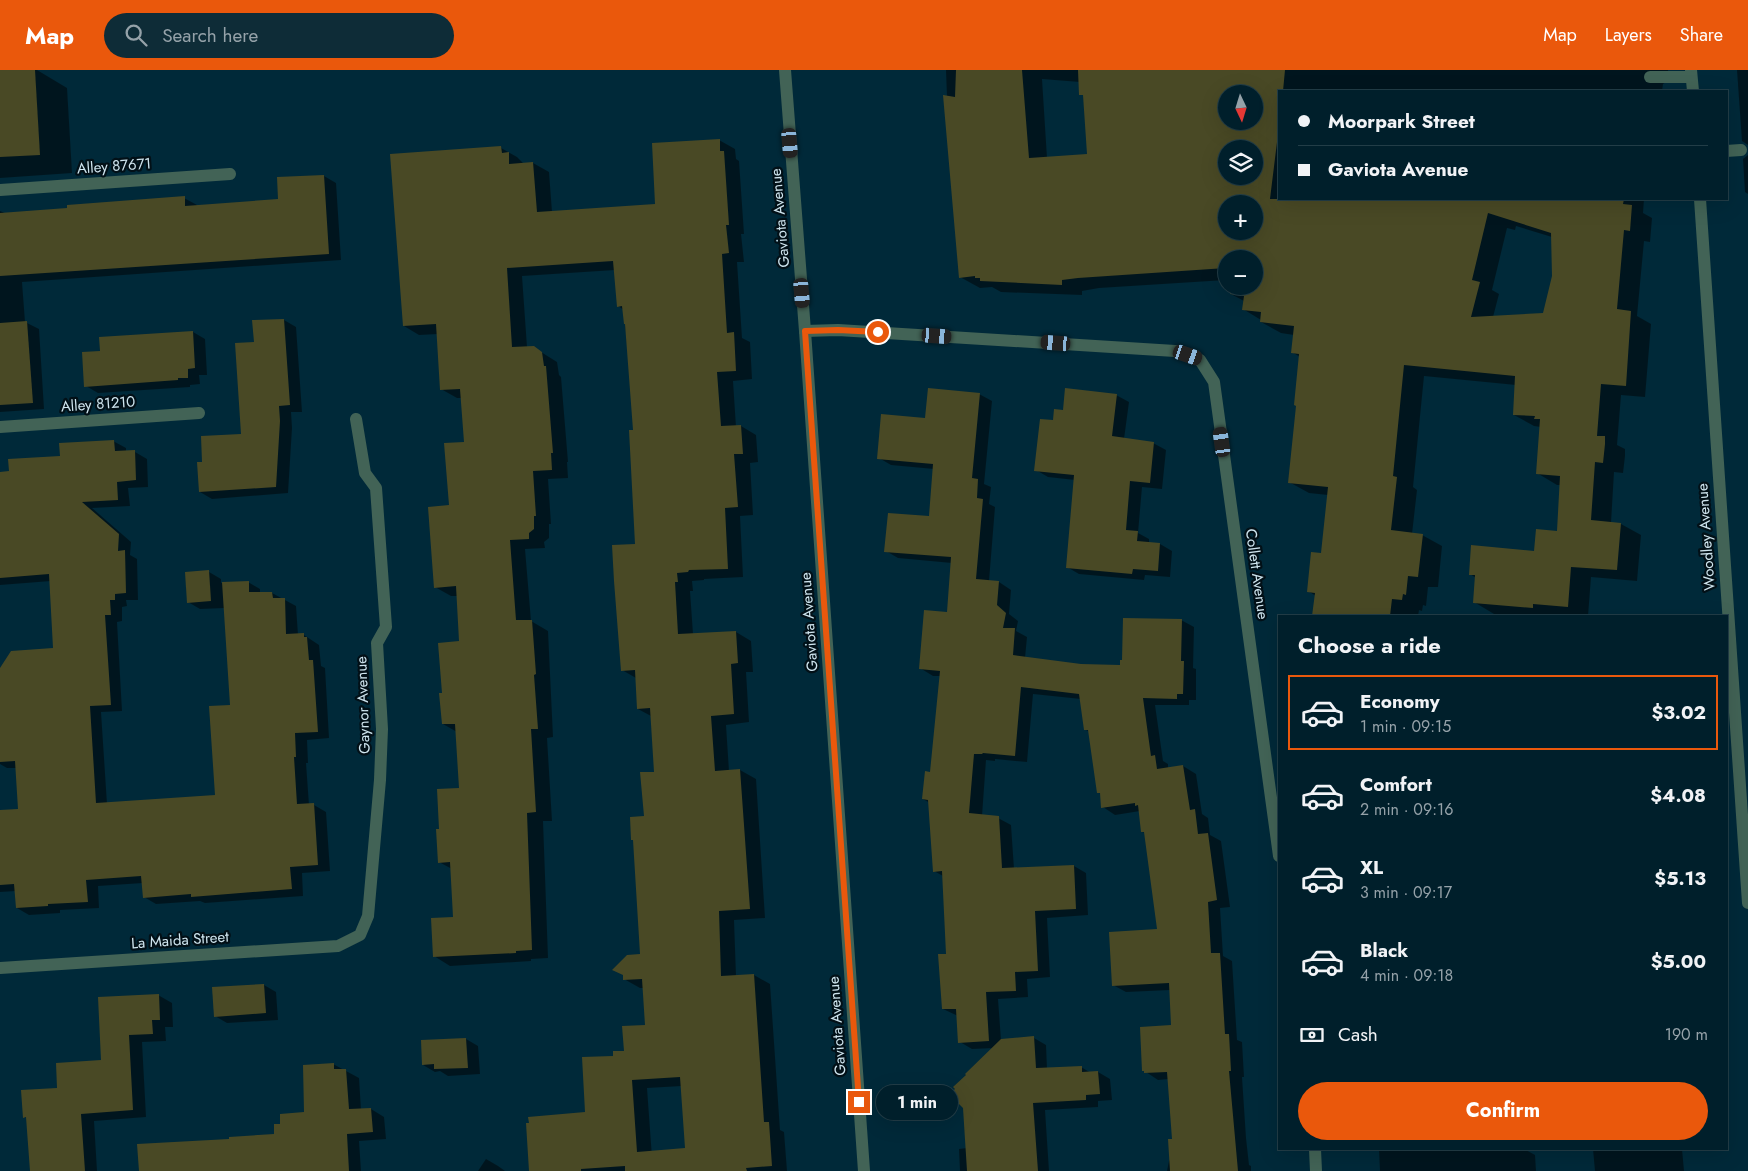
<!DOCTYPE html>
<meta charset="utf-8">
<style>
:root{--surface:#001f2b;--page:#0e2c37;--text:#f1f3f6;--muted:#95a2a9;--line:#223d47;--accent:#ea580c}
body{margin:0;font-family:Jost,sans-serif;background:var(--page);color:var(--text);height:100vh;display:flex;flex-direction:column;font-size:19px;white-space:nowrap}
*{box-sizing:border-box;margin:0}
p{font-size:16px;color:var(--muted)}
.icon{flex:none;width:28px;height:28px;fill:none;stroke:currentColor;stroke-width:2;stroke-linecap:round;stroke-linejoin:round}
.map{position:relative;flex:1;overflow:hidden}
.drawer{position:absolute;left:1278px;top:545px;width:450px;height:535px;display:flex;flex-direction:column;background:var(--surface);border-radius:0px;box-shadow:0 5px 20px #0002,0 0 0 1px var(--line)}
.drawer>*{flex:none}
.top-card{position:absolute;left:1278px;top:20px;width:450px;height:110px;border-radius:0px;box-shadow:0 5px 20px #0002,0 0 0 1px var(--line);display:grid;align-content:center;height:110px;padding:0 20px;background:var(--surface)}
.needle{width:32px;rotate:176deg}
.tools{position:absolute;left:1218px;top:15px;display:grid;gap:10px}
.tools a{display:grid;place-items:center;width:45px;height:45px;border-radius:50%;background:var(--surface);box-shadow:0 5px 20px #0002,0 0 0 1px var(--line);font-size:25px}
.end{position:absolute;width:22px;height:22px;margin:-11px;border:6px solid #ea580c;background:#fff;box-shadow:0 0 0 2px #fff}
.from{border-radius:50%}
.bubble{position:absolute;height:35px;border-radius:18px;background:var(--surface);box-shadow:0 5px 20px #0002,0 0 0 1px var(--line);font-size:16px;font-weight:700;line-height:35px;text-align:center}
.car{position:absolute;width:15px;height:30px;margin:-15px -8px;border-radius:6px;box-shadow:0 0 4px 1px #0007;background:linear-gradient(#222 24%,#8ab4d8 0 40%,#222 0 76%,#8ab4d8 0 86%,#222 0)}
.top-card b{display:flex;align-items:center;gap:18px;height:48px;font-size:19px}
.top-card b+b{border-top:1px solid var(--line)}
.top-card i{width:12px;height:12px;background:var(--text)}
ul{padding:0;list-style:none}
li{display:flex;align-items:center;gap:15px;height:75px;margin:0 10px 8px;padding:0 10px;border:2px solid transparent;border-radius:0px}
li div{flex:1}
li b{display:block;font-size:19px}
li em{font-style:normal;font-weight:700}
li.on{border-color:var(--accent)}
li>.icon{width:45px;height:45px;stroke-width:1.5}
h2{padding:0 20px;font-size:22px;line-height:60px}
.pay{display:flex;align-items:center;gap:12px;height:55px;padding:0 20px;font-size:19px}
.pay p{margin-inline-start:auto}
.cta{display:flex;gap:10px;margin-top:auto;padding:10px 20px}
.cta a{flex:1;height:58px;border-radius:30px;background:var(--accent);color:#fff;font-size:20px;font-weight:700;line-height:58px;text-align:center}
header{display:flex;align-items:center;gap:30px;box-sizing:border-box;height:70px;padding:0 25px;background:var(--accent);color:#fff}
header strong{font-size:24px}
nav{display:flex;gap:28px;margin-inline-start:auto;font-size:18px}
.search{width:350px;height:45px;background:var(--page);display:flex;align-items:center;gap:12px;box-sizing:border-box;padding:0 18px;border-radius:28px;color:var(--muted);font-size:19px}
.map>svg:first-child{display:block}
.shadow{fill:#0007;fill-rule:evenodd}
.building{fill:#494925;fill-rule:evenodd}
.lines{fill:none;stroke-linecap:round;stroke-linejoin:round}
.minor{stroke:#426356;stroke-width:12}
.route{stroke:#ea580c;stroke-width:6}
.labels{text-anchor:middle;stroke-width:4.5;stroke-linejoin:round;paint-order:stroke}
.street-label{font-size:15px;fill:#cfe5ef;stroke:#021017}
</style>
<header>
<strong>Map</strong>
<div class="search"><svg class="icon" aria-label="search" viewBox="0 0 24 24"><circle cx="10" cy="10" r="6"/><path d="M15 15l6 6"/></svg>Search here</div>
<nav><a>Map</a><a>Layers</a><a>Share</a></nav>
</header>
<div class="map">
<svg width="1748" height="1101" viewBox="0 0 1748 1101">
<rect width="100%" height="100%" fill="#002939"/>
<g class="shadow">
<path d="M37 0 67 18 72 103 0 108V1Z"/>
<path d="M946 0H1668L1669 10 1663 14 1662 21H1279V129H1644L1643 143 1652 148 1650 172 1644 171 1637 246 1651 254 1645 327 1621 325 1617 375 1625 379V386L1623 403 1614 402 1611 453 1621 454 1641 465 1637 511 1591 507 1588 546H1514L1494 544 1474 532 1476 508 1470 504 1536 482 1558 462 1561 415H1557L1537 403 1541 357 1534 356 1514 345 1516 315 1424 306 1413 417 1417 420 1412 464 1422 465 1442 476 1438 517H1428L1426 536 1423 535 1422 541 1419 540 1418 546H1313L1316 526 1308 521 1322 484 1328 425 1309 423 1289 412 1298 336 1300 287 1292 282 1294 265 1281 263 1261 252V250L1243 239 1244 231 1231 224 1254 216V189H1226V210L1099 218 1082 221V225L1001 222 992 217 980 218 960 207 945 27H947ZM1042 9 1080 12 1081 24 1085 26 1088 85 1047 88ZM1226 24H1254V51H1226ZM1226 79H1254V106H1226ZM1226 134H1254V161H1226ZM1516 156 1552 167 1553 206 1544 245 1493 247 1499 224 1492 220 1507 158 1515 160Z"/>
<path d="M1737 0H1748V75L1742 71Z"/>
<path d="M719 70 735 79 736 89 739 91 744 164H741L744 192H737L742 268 750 272 752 309 733 311 736 357 741 356 756 365 758 392 750 393 753 445 740 446 743 507 704 509V510L692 511 693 521H690L693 564 736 562 751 571 753 602H746L749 652 726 655 729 701 740 700 756 709 765 848 734 850 736 906 754 905 770 914 780 1060 784 1062 787 1101H662L686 1079 682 1016 647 1018 653 1101H531L586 1043 615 987 625 982 646 956 643 918H640L624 909 641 886 645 747 655 703 651 646 638 639 636 608 622 600 636 475 635 361 624 240 618 236 615 200 522 206 527 277H533L557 292 559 305 561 307 568 392H567L568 408 548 409 551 454H549V468L544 472 545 478 525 479 531 551 548 561 553 667 547 668 552 751H543L548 888 531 889V891L450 896 434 886 454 848 452 799 439 792 441 760 460 719 457 662 443 654V624L461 572 457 526H451L435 517 450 436 466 373 462 328H457L441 319 438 264 419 265 404 256 501 78 517 87 524 94 533 93 549 102 552 142 656 135Z"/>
<path d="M1748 85V124L1745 122 1743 89Z"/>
<path d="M324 106 336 113 341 190 22 212 25 252 39 259 44 339 0 342V141L7 144 184 128 197 135V137L280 130Z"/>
<path d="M284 250 296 257 302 342H291L292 358 288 423 212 429 200 422 203 393 242 365 255 273Z"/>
<path d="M193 262 205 269 207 305H199L200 314 190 315V317L98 323 86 316 101 282Z"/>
<path d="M979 324 992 331 984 414 991 417 989 434 995 437 989 511 999 512 1011 520 1009 544 1018 551 1016 561 1027 567 1025 588 1080 595 1121 596 1181 550 1194 557 1193 598 1196 599V630H1189V635H1155L1163 691 1168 694V698L1183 696 1196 704 1202 744 1208 748 1210 765 1221 771 1230 837 1220 838 1223 886 1232 891 1237 970 1242 972 1244 1007H1242L1246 1068 1249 1095 1251 1096V1101H1167L1169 1091 1170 1090 1173 1070 1169 1009 1158 1010 1146 1002 1173 956 1170 920 1126 922 1113 915 1159 860 1146 763 1142 762 1140 741 1115 745 1103 737 1101 724 1098 722 1090 662 1086 660 1081 629 1033 624 1027 692 995 689V691L986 690 982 746 998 748 1011 755 1014 799 1074 796 1086 803 1088 845 1047 848 1050 907 1027 909 1028 927 998 929 1001 970 1034 968 1046 975 1047 999 1081 997 1091 1003 1098 1002 1110 1009 1112 1030 1098 1031V1037L1045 1040 1049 1101H960L959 1079 967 1078 994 978 972 979 960 972 958 946 943 939 948 885 943 806 934 801 930 733 923 729 931 703 941 606H933L920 598 948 543 952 493 898 488 886 481 930 448 934 399 891 395 879 388 926 349Z"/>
<path d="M1116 325 1129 332 1124 369 1153 373 1166 380 1162 419 1142 417 1138 463 1149 469V473L1160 474 1172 481 1170 507 1145 505 1144 510 1079 504 1067 497 1075 410 1048 407 1036 400 1054 351 1064 341Z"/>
<path d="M113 371 126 378V382H135L147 389 148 417 128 418 130 436 92 438 131 472 130 485 137 489 138 530H126L127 536 122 537V551L117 552 122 641 101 642 107 734 216 726 231 636 225 538 200 539 188 532 209 502 221 509V513L248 512 260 519V523H272L296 536 298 565H304L319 575 321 596 325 598 329 668 307 670 308 693H306L309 735H314L326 742 330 801 302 803 303 826 205 833 200 831 156 834 144 827 143 813 98 816 99 838 60 840V843L29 845 17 838 16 821 0 822V742L20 740 17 698H7L0 694V600L55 579 51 511 0 515V403L11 402Z"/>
<path d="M264 915 276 922 278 950 227 953 215 946Z"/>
<path d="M158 925 172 933 173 957H165L166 971 142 972 146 1047 94 1051 97 1101H31L27 1048 25 1047 59 1019 103 992Z"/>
<path d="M466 969 478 976 480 1004 448 1006 440 1001 435 1002 423 995Z"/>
<path d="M333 994 359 1008 361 1040 371 1039 384 1047 386 1069 359 1071 361 1101H140L230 1070 276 1065 282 1055 305 1043Z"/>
<path d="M1379 1079H1524L1535 1085 1536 1101H1380Z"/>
<path d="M1593 1079H1682L1684 1101H1595Z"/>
<path d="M486 1089 498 1096 505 1101H478Z"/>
</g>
<g class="building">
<path d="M0 0H35L40 85 0 87Z"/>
<path d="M956 0H1022L1029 88 1087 84 1083 25H1079L1078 0H1285L1283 21H1279V56L1270 129H1624L1623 134 1632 135 1630 161 1624 160 1617 239 1631 241 1626 316 1601 314 1597 366H1605V374L1603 393 1595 392 1591 450 1621 453 1617 500 1571 497 1568 537 1533 534V538L1473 533 1475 505H1469L1471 475 1534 481 1536 459 1557 461 1560 406 1536 404 1540 349H1534L1535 346 1513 345 1515 306 1404 295 1393 406 1397 407 1391 460 1423 464 1418 507 1408 506 1406 525 1403 524 1402 530 1392 529 1390 546H1312L1315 523 1307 522 1311 482 1321 483 1328 417 1288 413 1296 336 1294 335 1299 284 1291 283 1294 256 1260 252 1261 242 1242 240 1244 226 1230 224V216H1254V189H1226V198L1078 208 1062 210V215L980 211V208H975V206L959 208 943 25 955 27ZM1226 24H1254V51H1226ZM1226 79H1254V106H1226ZM1226 134H1254V161H1226ZM1488 143 1551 163 1552 206 1543 243 1471 247 1480 212 1472 210Z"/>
<path d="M720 69V81H724L729 155H726L729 183 722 184 727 263 734 262 736 301 717 302 721 356 741 355 743 384H734L738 437 725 438 728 499 689 500 688 502 677 503 678 512H675L678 564 736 561 738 593 731 594 734 644 711 646 715 701 740 699 750 839 719 841 721 906 754 904 764 1052H769L772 1096 746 1098 747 1101H625V1096L581 1099V1101H529L526 1053H529L528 1047 585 1042 582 987 613 986V981H624L622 956 645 955 642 909 623 910V905L612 900 627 885 640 884 633 770H631L630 747 644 746 640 702H654L650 638 637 639 635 600 621 601 614 511 612 475 635 474 629 360H633L625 254H624L622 236 617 237 613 191 507 198 512 277 534 276 542 282 544 296H546L553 383H551L552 400 533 401 536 446H534V459L529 463V469L510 470 516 550H532L536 604 534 605 538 659H531L536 742 527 743 532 880 516 881V883L433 887 431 848 453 847 450 792 438 793 436 759H439L437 719 459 718 455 654H442L439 623H442L438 573 459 571 456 516 434 518 428 437 449 435 444 373 464 372 460 319 440 320 436 254 403 256 390 84 501 76 502 83 509 82V94L533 92 537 142 655 134 652 73ZM680 1007 685 1078 637 1082 632 1010Z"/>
<path d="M324 105 329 184 0 206V143L67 138V135L185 126V136L278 129 277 107Z"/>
<path d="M284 249 290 335 279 336 280 351 276 417 199 422 197 392H202L201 366 241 364 235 273 254 272 252 250Z"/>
<path d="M27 251 33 333 0 335V253Z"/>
<path d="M193 261 195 298 188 299V308H178V310L84 317 82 282 100 281 99 267Z"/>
<path d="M928 318 980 323 972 408 978 409 977 428 983 429 976 509 999 511 997 535 1006 543 1003 558H1015L1013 585 1081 594 1120 595V590H1122L1123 548 1182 549 1181 591H1184L1183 624H1177V629L1143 628 1151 686 1155 685 1157 699 1183 695 1190 740 1195 739 1198 764 1208 763 1217 830 1208 832 1211 883H1220L1225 964H1229L1231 1001H1229L1238 1101H1170L1168 1069H1172L1167 1002 1144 1003V1001H1142L1140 957 1171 955 1169 913 1112 916 1109 862 1157 859 1144 762H1141L1138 735 1135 736V733L1101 738 1100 723H1097L1088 660H1084L1079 624 1021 617 1015 686 983 683 982 684H974L969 743 999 746 1002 798 1074 795 1076 839 1035 841 1038 901 1015 902 1016 921 986 922 989 971 958 973 956 939H942L938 884H946L942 801 933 802 928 730 922 729 925 701 930 702 940 601 919 599 924 540 947 542 951 487 884 482 888 443 929 446 933 394 877 389 881 344 925 348Z"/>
<path d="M1065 318 1117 324 1112 366 1154 372 1150 413 1130 411 1126 460 1138 461 1137 471 1160 473 1158 501 1133 499 1132 504 1066 498 1074 405 1034 401 1040 349 1053 350 1054 339 1063 340Z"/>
<path d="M114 370 115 381 135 380 136 410 117 412 118 430 82 432 119 464 118 481 125 480 126 523 115 524V530H110L111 545H105L111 635 90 636 96 733 215 725 209 636 230 635 222 512 249 511V522H272L273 528H285L286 564 304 563V567H307L309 590H313L318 662 295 663 296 687H294L297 734 314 733 318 795 290 797 292 819 191 827V824L143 828 141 806 86 810 88 832 48 834V836L16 838 14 814 0 815V740L18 739 15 691 0 692V598L11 581 53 578 49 504 0 508V402L9 401 8 389 60 386 59 373Z"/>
<path d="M209 500 211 531 187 533 185 502Z"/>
<path d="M264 914 266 943 214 947 212 917Z"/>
<path d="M159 924 160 950H152L153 964 129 965 133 1040 81 1044 85 1101H30L26 1047 23 1048 21 1020 57 1018 56 993 101 990 98 927Z"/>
<path d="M1034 966 1036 998 1082 996V1002L1098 1001 1100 1024 1086 1025V1030L1033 1033 1038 1101H967L963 1038 949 1024 955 1019 953 1017 966 1005 965 1004 1001 969Z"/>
<path d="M466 968 468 998 434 999V994L422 995 421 970Z"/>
<path d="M334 993V999H346L349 1039 371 1038 373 1062 347 1064 349 1101H139L137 1074 229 1069V1067L274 1064V1054H280V1044L304 1042 303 995Z"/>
</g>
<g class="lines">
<g class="minor">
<path d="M785 0 805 261 864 1101"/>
<path d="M1691 0 1693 21"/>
<path d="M1650 7H1691"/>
<path d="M1726 81 1741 80"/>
<path d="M0 120 230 104"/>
<path d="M1700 129 1748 833"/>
<path d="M805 261 838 260 1175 281 1200 290 1214 312 1279 786"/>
<path d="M0 357 199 343"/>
<path d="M0 898 338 876 360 865 368 846 380 710 382 659 377 573 386 557 376 418 365 403 356 349"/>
<path d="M1315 1079 1316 1101"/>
</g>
</g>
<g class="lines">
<path class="route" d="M859 1032 805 261 838 260 878 262"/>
</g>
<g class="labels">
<g class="street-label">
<text transform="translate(114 96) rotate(-4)" y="5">Alley 87671</text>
<text transform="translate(780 148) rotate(-95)" y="5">Gaviota Avenue</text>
<text transform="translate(98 334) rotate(-4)" y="5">Alley 81210</text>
<text transform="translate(1706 467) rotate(-94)" y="5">Woodley Avenue</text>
<text transform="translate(1257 504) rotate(82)" y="5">Collett Avenue</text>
<text transform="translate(809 552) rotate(-94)" y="5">Gaviota Avenue</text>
<text transform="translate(363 635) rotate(-92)" y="5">Gaynor Avenue</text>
<text transform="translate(180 870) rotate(-4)" y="5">La Maida Street</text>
<text transform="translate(837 956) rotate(-94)" y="5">Gaviota Avenue</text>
</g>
</g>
</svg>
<div class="tools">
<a><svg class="needle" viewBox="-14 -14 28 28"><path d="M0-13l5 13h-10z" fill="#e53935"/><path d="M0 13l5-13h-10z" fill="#95a2a9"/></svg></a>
<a><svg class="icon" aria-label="layers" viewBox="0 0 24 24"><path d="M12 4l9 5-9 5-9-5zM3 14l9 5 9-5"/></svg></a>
<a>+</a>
<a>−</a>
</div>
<i class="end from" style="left:878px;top:262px"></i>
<i class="end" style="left:859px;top:1032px"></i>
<div class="bubble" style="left:876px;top:1015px;width:82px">1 min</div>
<i class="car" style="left:790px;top:73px;rotate:175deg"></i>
<i class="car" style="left:802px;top:223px;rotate:175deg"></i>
<i class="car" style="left:937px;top:266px;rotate:94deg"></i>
<i class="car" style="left:1056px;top:273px;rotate:274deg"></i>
<i class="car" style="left:1188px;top:285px;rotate:109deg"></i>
<i class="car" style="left:1222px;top:372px;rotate:352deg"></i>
<div class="top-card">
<b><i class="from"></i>Moorpark Street</b>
<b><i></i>Gaviota Avenue</b>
</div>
<section class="drawer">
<h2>Choose a ride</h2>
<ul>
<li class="on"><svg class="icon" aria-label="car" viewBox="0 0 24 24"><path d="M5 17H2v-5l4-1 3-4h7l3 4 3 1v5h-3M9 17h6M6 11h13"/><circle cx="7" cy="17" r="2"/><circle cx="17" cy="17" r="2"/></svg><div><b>Economy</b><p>1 min · 09:15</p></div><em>$3.02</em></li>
<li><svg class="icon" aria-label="car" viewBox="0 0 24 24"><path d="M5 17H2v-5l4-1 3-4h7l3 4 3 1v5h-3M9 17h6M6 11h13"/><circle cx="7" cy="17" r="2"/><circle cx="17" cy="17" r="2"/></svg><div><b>Comfort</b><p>2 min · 09:16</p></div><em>$4.08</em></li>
<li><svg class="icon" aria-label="car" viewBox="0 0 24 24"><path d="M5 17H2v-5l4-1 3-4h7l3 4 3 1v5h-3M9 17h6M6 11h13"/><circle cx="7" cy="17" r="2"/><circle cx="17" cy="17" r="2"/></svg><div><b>XL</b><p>3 min · 09:17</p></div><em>$5.13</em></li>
<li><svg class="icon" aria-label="car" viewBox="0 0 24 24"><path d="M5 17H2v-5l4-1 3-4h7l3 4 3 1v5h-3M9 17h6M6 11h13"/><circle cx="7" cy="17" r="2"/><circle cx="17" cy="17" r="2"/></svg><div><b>Black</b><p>4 min · 09:18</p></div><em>$5.00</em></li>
</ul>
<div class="pay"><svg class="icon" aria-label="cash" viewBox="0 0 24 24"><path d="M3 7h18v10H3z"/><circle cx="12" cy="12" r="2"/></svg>Cash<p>190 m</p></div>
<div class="cta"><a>Confirm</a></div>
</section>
</div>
